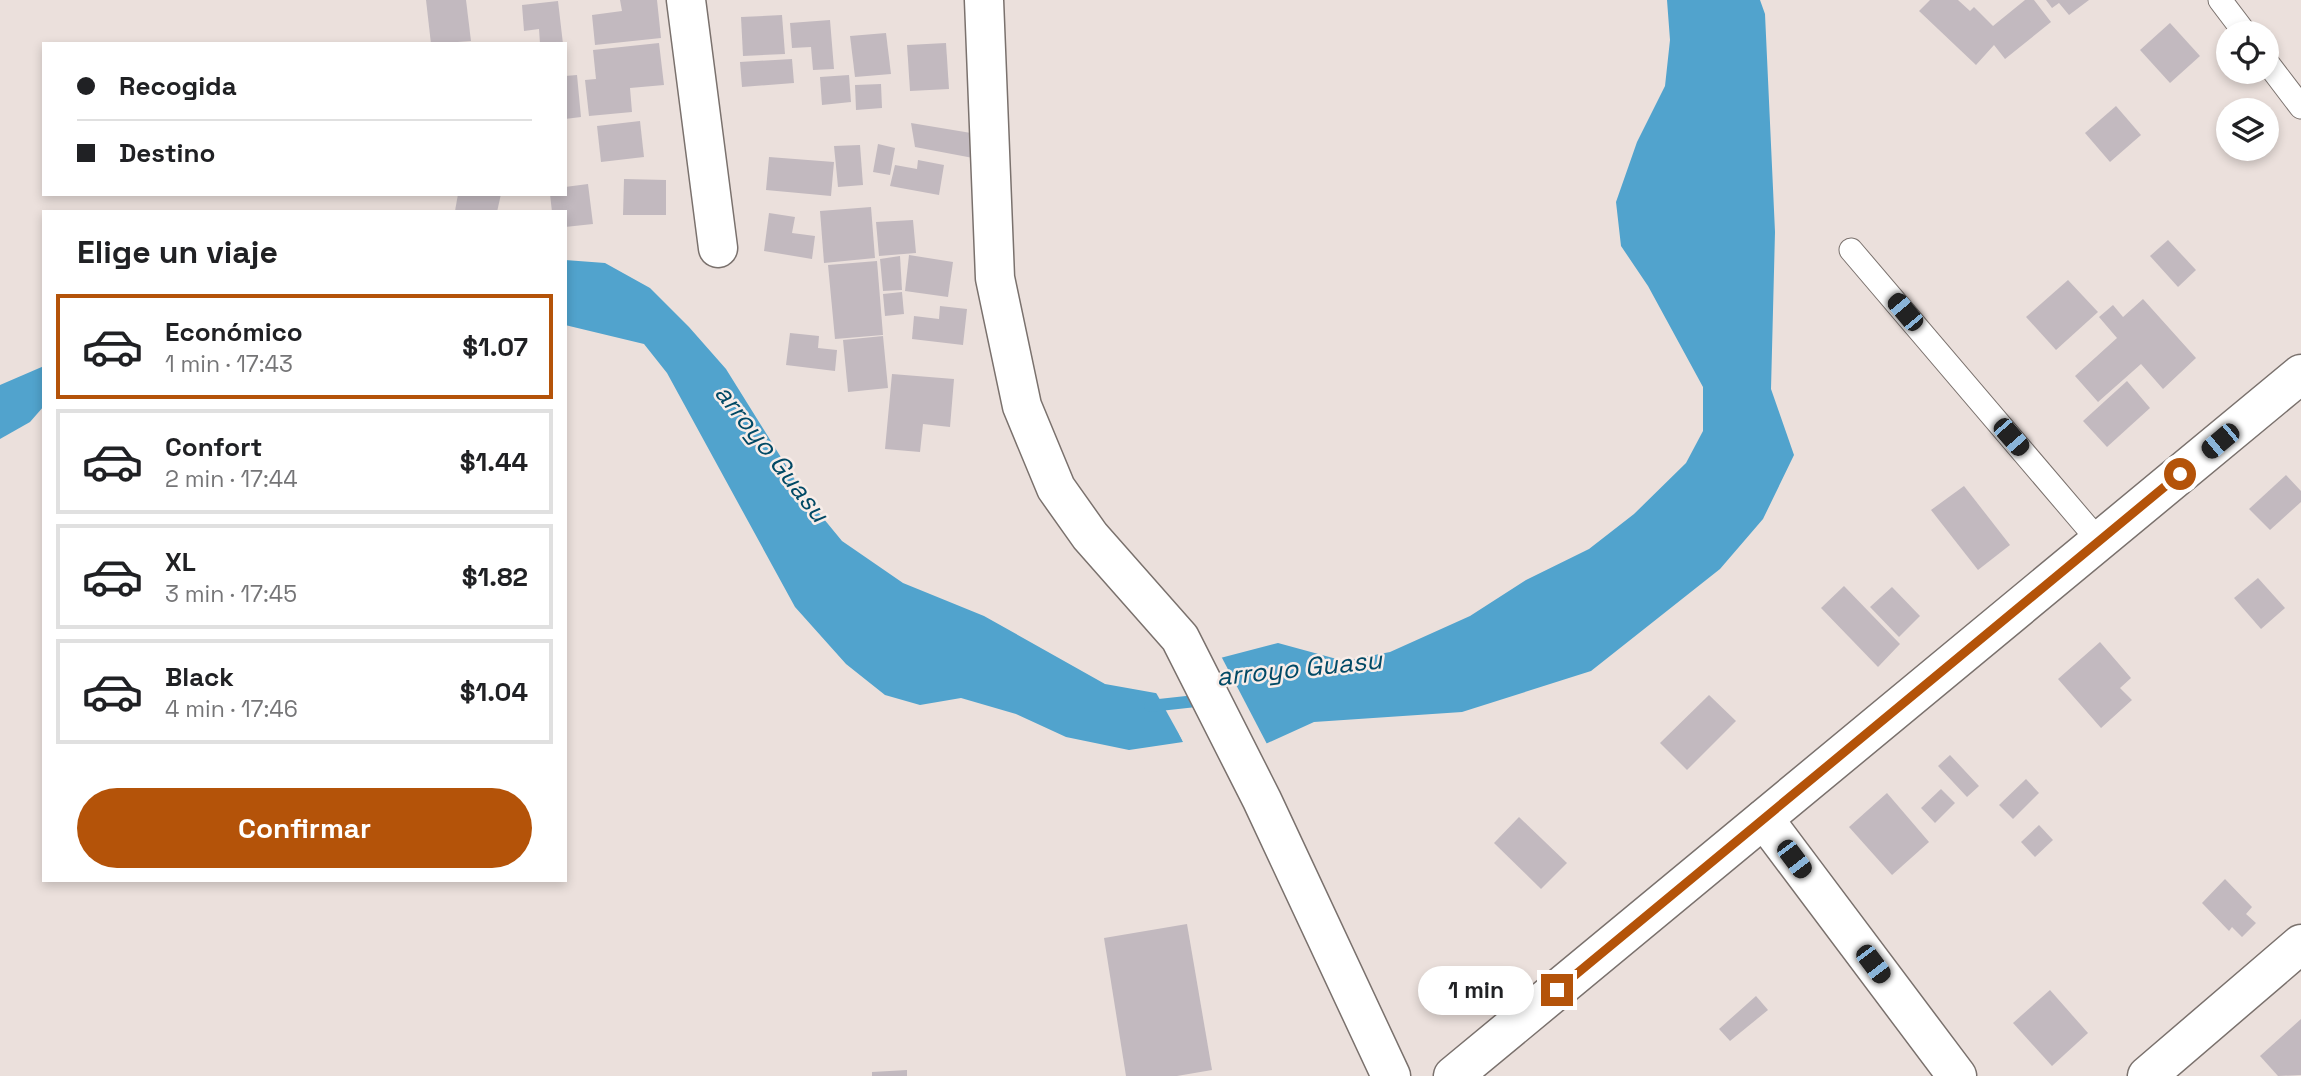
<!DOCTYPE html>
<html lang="es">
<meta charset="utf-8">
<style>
:root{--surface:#fff;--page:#f6f6f6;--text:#202124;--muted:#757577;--line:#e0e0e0;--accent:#b45309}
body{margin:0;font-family:"Space Grotesk",sans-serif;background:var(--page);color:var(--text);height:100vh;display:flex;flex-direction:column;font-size:26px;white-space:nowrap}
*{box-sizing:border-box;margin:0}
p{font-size:23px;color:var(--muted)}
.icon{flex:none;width:38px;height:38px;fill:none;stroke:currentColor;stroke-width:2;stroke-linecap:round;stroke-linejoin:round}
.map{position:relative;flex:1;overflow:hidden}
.drawer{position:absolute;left:42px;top:210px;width:525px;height:672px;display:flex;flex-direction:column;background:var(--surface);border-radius:0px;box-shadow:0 4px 10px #0003}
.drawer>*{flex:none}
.banner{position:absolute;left:42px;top:42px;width:525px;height:154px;border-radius:0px;box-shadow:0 4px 10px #0003;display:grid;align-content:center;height:154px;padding:0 35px;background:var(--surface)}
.buttons{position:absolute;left:2216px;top:21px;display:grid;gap:14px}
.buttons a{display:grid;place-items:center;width:63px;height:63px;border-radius:50%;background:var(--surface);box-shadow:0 4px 10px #0003;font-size:35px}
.end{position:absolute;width:32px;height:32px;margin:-16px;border:9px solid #b45309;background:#fff;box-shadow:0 0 0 4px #fff}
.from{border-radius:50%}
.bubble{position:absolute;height:49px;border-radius:24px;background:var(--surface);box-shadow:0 4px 10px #0003;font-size:23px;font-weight:700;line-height:49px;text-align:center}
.car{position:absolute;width:21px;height:42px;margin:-21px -10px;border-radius:9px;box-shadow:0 0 5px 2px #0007;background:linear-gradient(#222 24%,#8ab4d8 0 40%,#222 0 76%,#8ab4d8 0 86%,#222 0)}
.banner b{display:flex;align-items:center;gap:24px;height:66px;font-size:26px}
.banner b+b{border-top:2px solid var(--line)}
.banner i{width:18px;height:18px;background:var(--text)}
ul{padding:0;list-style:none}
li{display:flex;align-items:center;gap:21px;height:105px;margin:0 14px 10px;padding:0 21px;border:4px solid var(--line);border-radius:0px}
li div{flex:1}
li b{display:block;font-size:26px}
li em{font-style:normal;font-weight:700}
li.active{border-color:var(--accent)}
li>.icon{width:63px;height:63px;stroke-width:1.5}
h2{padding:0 35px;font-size:32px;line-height:84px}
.button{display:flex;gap:14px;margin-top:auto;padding:14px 35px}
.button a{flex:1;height:80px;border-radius:42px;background:var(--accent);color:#fff;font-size:28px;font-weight:700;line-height:80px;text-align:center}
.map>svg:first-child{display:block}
.water{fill:#51a3cd}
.pier{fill:#ebe0dc}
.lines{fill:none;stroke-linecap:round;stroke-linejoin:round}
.stream{stroke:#51a3cd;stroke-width:12}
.building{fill:#c2b9bf}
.lane-casing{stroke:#7a716d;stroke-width:25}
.street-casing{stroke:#7a716d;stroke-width:41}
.lane{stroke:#fff;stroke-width:23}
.street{stroke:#fff;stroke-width:38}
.route{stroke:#b45309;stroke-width:9}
.labels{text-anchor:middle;stroke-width:5;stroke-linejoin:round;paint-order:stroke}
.water-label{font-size:26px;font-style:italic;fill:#014965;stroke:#f8ede9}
</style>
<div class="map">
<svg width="2301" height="1076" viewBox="0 0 2301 1076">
<rect width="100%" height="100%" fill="#ebe0dc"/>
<g class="water">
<path d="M1667 0H1760L1765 14 1775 232 1771 389 1794 455 1763 519 1720 569 1591 671 1462 712 1314 722 1250 751 1205 662 1278 643 1344 661 1390 652 1470 616 1526 580 1589 549 1634 514 1686 463 1703 431V387L1648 286 1621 246 1616 202 1637 142 1665 86 1670 40Z"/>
<path d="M565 260 605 263 650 288 689 327 726 369 805 496 842 541 903 583 984 616 1105 684 1161 694 1183 742 1129 750 1066 737 1016 714 961 698 920 705 885 695 846 664 795 607 667 373 644 344 565 325Z"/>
<path d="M44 366V406L30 422 0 439V385Z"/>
</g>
<g class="pier">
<path d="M1220 654 1268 746 1251 754 1204 659Z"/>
<path d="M1154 689 1164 692 1187 740 1185 745Z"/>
</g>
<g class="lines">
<path class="stream" d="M1150 706 1205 700"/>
</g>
<g class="building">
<path d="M426 0H466L471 41 431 44Z"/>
<path d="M620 0H657L661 38 595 45 592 15 622 11Z"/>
<path d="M1930 0H1958L1970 11 1974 7 1993 26 2025 0H2034L2051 22 2005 59 1994 45 1976 65 1919 11Z"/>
<path d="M2046 0H2089L2069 15 2059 3 2052 8Z"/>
<path d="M558 1 563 44H540L539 29 524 31 522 5Z"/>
<path d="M782 15 785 54 743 56 741 17Z"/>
<path d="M830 20 834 69 813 70 811 47 792 48 790 23Z"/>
<path d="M2170 23 2200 56 2170 83 2140 50Z"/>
<path d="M886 33 891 74 855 77 850 36Z"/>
<path d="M659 43 664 85 630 88 632 112 589 116 585 80 596 79 593 50Z"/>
<path d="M946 43 949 89 910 91 907 45Z"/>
<path d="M792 59 794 83 742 87 740 62Z"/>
<path d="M577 75 581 117 565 119V76Z"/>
<path d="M849 75 851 102 822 105 820 77Z"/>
<path d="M881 84 882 108 856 110 855 85Z"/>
<path d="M2116 106 2141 135 2110 162 2085 133Z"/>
<path d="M640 121 644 157 601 162 597 126Z"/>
<path d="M911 123 971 133 973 158 915 147Z"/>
<path d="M878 144 895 148 890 175 873 172Z"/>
<path d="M860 145 863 185 838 187 834 146Z"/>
<path d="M769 157 834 162 831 196 766 190Z"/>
<path d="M918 160 944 165 939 195 890 186 895 165 917 169Z"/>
<path d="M624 179 666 180V215H623Z"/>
<path d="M588 184 593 224 565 227V212H552L550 194H565V187Z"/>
<path d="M458 194H501L497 212 455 211Z"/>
<path d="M871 207 875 258 824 263 820 211Z"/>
<path d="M769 213 795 217 792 233 815 236 812 259 764 251Z"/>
<path d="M913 220 916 253 879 256 876 222Z"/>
<path d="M2168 240 2196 270 2178 287 2150 256Z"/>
<path d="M909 255 953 262 948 297 905 291Z"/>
<path d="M900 256 902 290 883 291 880 259Z"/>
<path d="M877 261 883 335 835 339 828 265Z"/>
<path d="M2068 280 2098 312 2056 350 2026 317Z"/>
<path d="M902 292 904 314 885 316 883 294Z"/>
<path d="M2143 299 2196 358 2163 389 2141 364 2098 402 2075 376 2117 338 2099 317 2113 305 2123 317Z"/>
<path d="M940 306 967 309 963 345 912 339 914 316 939 319Z"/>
<path d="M790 333 819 336 818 348 837 350 835 371 786 365Z"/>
<path d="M883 336 888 388 848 392 843 340Z"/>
<path d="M892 374 954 379 950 427 923 424 920 452 885 449Z"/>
<path d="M2127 381 2150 408 2107 447 2083 421Z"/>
<path d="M2286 475 2301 491V502L2270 530 2249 509Z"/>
<path d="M1964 486 2010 545 1978 570 1931 510Z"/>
<path d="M2258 578 2285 608 2261 629 2234 598Z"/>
<path d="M1844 586 1900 644 1878 667 1821 608Z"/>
<path d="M1892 587 1920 616 1899 637 1870 607Z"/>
<path d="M2100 642 2131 678 2120 688 2132 700 2101 728 2058 679Z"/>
<path d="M1709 695 1736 721 1687 770 1660 743Z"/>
<path d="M1950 755 1979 786 1967 797 1938 766Z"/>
<path d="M2026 779 2039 793 2013 819 1999 805Z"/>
<path d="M1941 789 1955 803 1935 823 1921 808Z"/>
<path d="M1887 793 1929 842 1892 875 1849 827Z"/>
<path d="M1519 817 1567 863 1541 889 1494 843Z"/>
<path d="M2039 825 2053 840 2035 857 2021 842Z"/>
<path d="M2225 879 2252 907 2246 914 2256 923 2242 937 2232 927 2229 931 2202 903Z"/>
<path d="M1187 924 1212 1070 1177 1076H1126L1104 938Z"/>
<path d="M2050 990 2088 1033 2052 1066 2013 1023Z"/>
<path d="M1756 996 1768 1010 1730 1041 1719 1029Z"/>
<path d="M2301 1019V1075L2278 1076 2260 1056Z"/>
<path d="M907 1070V1076H872V1072Z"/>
</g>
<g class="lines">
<g class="lane-casing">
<g id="lane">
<path d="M2220 0 2245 33"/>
<path d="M2266 61 2301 107"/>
<path d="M1851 250 2099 541"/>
</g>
</g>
<g class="street-casing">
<g id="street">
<path d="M686 0 718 248"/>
<path d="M984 0 995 278 1022 406 1056 488 1090 536 1180 638 1262 800 1391 1076"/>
<path d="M1764 819 1957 1076"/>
<path d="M1453 1076 2301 374"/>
<path d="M2147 1076 2301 944"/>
</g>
</g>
<use href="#lane" class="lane"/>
<use href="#street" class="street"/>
</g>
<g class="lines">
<path class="route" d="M1557 990 2180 474"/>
</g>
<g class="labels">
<g class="water-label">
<text transform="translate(772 453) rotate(52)" y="9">arroyo Guasu</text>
<text transform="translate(1299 668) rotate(-6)" y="9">arroyo Guasu</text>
</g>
</g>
</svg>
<div class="buttons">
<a><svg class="icon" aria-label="locate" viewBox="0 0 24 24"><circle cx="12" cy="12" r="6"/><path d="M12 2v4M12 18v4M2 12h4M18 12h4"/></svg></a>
<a><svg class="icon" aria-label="layers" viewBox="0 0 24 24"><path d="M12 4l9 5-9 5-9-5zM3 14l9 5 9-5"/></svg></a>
</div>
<i class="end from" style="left:2180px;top:474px"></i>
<i class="end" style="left:1557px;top:990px"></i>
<div class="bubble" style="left:1418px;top:966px;width:116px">1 min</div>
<i class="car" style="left:1905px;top:312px;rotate:320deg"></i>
<i class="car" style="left:2011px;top:437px;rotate:139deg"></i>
<i class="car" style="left:2220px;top:441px;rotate:230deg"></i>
<i class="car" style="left:1794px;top:859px;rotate:143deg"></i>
<i class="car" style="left:1873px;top:964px;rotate:143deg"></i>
<div class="banner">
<b><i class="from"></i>Recogida</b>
<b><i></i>Destino</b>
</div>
<section class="drawer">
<h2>Elige un viaje</h2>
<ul>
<li class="active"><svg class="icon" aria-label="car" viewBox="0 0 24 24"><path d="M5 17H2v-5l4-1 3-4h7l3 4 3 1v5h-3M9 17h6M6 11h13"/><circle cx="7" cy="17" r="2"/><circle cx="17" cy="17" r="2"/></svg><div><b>Económico</b><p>1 min · 17:43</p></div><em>$1.07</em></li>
<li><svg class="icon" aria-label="car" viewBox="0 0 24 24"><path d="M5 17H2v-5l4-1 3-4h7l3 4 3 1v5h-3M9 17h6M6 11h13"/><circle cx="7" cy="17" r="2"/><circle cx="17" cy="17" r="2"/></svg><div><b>Confort</b><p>2 min · 17:44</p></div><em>$1.44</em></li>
<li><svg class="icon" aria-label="car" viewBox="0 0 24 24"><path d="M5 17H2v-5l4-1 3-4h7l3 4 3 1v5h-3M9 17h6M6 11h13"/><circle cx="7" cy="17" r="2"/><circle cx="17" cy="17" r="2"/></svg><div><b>XL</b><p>3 min · 17:45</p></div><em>$1.82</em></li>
<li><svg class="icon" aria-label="car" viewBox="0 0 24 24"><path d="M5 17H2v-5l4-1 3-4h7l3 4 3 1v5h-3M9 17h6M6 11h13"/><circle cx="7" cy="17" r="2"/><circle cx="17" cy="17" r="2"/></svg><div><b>Black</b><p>4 min · 17:46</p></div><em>$1.04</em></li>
</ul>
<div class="button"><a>Confirmar</a></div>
</section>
</div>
